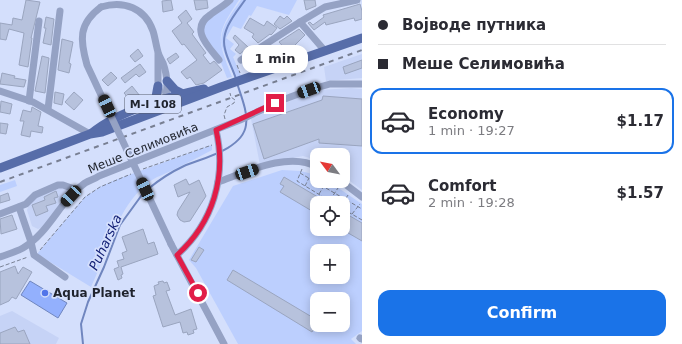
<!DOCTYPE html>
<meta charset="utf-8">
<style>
:root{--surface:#fff;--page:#f2f2f3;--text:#2b2b33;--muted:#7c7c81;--line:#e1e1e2;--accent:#1a73e8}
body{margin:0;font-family:"DejaVu Sans",sans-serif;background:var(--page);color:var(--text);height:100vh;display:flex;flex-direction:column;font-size:15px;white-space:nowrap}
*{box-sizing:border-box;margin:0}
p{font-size:13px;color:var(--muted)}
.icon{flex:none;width:22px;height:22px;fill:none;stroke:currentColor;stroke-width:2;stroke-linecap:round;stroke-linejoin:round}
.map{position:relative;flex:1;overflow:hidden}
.panel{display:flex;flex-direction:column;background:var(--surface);width:320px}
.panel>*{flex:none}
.top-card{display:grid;align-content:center;height:88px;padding:0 16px;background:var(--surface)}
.needle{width:26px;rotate:302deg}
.controls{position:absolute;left:310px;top:148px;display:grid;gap:8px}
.controls a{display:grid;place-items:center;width:40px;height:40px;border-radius:8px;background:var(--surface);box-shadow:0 2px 10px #0003;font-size:20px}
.end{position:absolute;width:18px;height:18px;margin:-9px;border:5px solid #e11d48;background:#fff;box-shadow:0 0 0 2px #fff}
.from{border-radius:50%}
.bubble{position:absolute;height:28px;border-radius:12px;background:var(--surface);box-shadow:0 2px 10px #0003;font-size:13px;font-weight:600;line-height:28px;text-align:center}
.car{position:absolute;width:12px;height:24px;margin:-12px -6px;border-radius:5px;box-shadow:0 0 3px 1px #0007;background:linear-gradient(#222 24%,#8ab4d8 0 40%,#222 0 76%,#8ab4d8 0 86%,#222 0)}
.top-card b{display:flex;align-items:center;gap:14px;height:38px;font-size:15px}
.top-card b+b{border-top:1px solid var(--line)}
.top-card i{width:10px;height:10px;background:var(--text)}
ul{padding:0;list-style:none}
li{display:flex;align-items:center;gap:12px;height:66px;margin:0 8px 6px;padding:0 8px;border:2px solid transparent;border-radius:12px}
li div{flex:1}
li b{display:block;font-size:15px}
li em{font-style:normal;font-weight:600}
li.active{border-color:var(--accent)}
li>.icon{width:36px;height:36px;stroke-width:1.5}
.button{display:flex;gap:8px;margin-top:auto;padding:8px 16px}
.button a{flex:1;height:46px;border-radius:12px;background:var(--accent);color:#fff;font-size:16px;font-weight:600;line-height:46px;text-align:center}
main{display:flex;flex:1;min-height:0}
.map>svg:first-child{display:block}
.built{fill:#c6d3f6}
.green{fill:#bccffe;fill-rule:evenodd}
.water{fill:#93b0fd;stroke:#7086bf}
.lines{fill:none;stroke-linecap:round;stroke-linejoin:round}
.stream{stroke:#7086bf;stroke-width:2}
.building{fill:#b7c2dd;stroke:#9aa5bf}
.path{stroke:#798194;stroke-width:1;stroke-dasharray:4 2;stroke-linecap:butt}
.minor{stroke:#95a2c4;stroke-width:7}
.major{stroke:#576da9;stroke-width:9}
.rail{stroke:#787f92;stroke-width:2;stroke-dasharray:5 5;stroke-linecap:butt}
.minor-bridge{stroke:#95a2c4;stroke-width:7}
.route{stroke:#e11d48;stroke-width:5}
.poi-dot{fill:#5275e9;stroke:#d4dffc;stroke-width:1.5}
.labels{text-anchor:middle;stroke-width:3.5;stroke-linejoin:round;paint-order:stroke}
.shield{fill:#d4dffc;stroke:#555b6b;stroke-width:1}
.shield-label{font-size:11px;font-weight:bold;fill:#1f232d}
.street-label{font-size:12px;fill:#1f232d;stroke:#d4dffc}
.poi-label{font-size:12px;font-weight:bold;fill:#1f232d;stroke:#d4dffc;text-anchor:start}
.water-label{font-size:13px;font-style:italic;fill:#101d73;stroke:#d4dffc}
</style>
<main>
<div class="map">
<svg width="362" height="344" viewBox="0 0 362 344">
<rect width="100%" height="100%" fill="#d4dffc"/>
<g class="built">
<path d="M362 54V78L326 81 324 67Z"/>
<path d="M351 88 362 89V190L343 176V155H317V160L303 156 260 165 251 119 299 97 320 90Z"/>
<path d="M57 187H64L70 192 43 227 38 229 32 226 27 210 29 205 36 197Z"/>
<path d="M12 311 59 338 56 344H0V316Z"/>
</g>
<g class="green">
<path d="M229 0H239C215 35 217 38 232 77L227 78 217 53 206 39 201 26Z"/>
<path d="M241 0H297L289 15 257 6 251 16 249 15 241 29 233 26 226 38 234 44 230 49 236 54 233 57 241 76 235 78C231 67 225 57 222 46 218 29 232 13 241 0Z"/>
<path d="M212 145V150C199 157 185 164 171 171 165 174 158 176 152 180 118 203 108 251 91 287L37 254 85 197 100 187 115 180Z"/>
<path d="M282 170 300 171 317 175V181H328L362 204V331L351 339 356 344H238L196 268 189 260 233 186ZM317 203H343V229H317ZM317 251H343V277H317ZM317 299H343V325H317Z"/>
<path d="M15 180 17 186 0 192V185Z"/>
</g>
<path class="water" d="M30 281 67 303 58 318 21 295Z"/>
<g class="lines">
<g class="stream">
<path d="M236 79C233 69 227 59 225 49 220 31 235 14 245 0"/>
<path d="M148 189C159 180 171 172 184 166 203 158 243 149 246 125 248 112 241 96 237 83"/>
<path d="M83 344 81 324 88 302 104 267 120 225 144 192"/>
</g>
</g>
<g class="building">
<path d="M26 0 40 2 31 38H32L28 67 19 65 24 33 9 29 6 40 0 39V23L12 25 13 18 22 20Z"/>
<path d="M171 0 173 10 163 12 162 1Z"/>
<path d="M194 0H207L208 8 196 10Z"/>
<path d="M304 0H315L316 6 306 10Z"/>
<path d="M360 4 362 11V19L355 21 354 18 326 25 325 22 314 30 308 23 310 22 313 25 324 17 323 15Z"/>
<path d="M186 10 192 19 187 23 194 32 192 34 206 53 203 55 210 64 214 61 222 70 204 83 196 85 190 77 187 79 181 72 197 60 184 44 182 45 172 31 182 23 178 17Z"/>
<path d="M280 16 284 19 287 16 292 21 280 29 274 24Z"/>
<path d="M46 17 54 19 51 45 43 43 46 28H44Z"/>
<path d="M250 18 264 26 267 21 277 28 273 33 271 35 270 34 258 43 252 37 254 34 244 28Z"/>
<path d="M299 29 305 35 288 52 279 42Z"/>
<path d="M235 35 248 47 240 54 235 50 239 45 233 38Z"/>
<path d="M62 39 73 42 69 63 71 64 69 73 58 70Z"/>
<path d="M138 49 143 56 135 62 130 56Z"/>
<path d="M176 53 179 57 170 64 167 59Z"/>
<path d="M42 56 49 58 45 93 35 91Z"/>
<path d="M362 60V68L345 74 343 67Z"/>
<path d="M140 64 146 72 139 77 136 74 125 83 121 78Z"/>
<path d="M111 72 117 78 108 86 102 80Z"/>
<path d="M2 73 15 76 14 78 26 80 24 87 0 84Z"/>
<path d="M132 86 140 96 133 103 124 93Z"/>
<path d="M55 92 64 94 62 105 54 103Z"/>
<path d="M74 92 83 100 74 110 65 102Z"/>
<path d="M323 96 362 99V146L319 143V139L264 159 253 124 322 100Z"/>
<path d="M1 101 12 104 10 114 0 112Z"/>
<path d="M32 107 41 112 38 126 43 127 42 133 31 131 30 137 21 135 24 121H20L23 110 31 112Z"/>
<path d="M0 123 8 124 6 134 0 133Z"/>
<path d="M284 177 328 203H317V214L280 192 284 186 280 184Z"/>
<path d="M186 179 189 185 199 180 206 196 190 221 184 222 180 220 177 215 178 211 190 192 178 197 174 185Z"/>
<path d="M56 191 58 197 54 198 56 203 46 206 48 211 36 216 32 205 45 200 44 197Z"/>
<path d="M8 193 10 200 0 203V196Z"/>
<path d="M343 212 362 223V241L343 230Z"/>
<path d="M12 215 17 229 1 234 0 219Z"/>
<path d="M143 229 148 244 154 242 158 254 121 267 123 274 121 275 122 278 118 280 114 269 119 267 117 261 124 259 122 253 127 251 122 237Z"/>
<path d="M199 247 204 250 196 262 191 260Z"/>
<path d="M15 266 18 274 23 267 32 272 16 299 12 297 9 301 0 305V272Z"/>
<path d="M233 270 317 320V325L312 332 227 280Z"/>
<path d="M163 281 164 283 167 282 170 290 166 291 175 315 191 309 197 329 193 330 194 333 188 335 187 332 183 333 180 322 163 327 153 296 156 295 154 286 159 284 158 282Z"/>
<path d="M15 327 18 332 24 330 30 344H0V333Z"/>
</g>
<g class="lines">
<g class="path">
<path d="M237 65 240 73"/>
<path d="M225 119 224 115 227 107 234 103 235 100 231 97 230 93"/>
<path d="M143 169 212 145"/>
<path d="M302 169 297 181 333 203"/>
<path d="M300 173 362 209"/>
<path d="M305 186 309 178"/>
<path d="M319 194 327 181"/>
<path d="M330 200 338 188"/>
<path d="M343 203 348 195"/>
<path d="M343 209 362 220"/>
<path d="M352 214 360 204"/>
<path d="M40 250 85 197 100 187 131 174"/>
<path d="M0 267 28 257"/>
</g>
<g class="minor">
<path d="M101 7C124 0 145 8 153 31 155 37 156 45 158 52 159 56 161 59 163 63 167 74 168 88 165 99"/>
<path d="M300 22 325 51"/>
<path d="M158 54V86L160 91"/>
<path d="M219 60C209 47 189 29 210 15 216 10 224 6 230 0"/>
<path d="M241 60 300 22 325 7 357 0"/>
<path d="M0 91 33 102 90 134"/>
<path d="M29 101 39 21"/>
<path d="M48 109 60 11"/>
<path d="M341 181 362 197"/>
<path d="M218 182C246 172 289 151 317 167"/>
<path d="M19 207 31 242 34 255 65 277"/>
<path d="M0 214 26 204 35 195 58 185H63L77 190"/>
<path d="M171 244 224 344"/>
<path d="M177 255C213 223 227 176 216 130"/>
<path d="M0 257C8 254 16 252 23 248 50 232 60 200 85 183 90 180 95 179 99 176L240 120 285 99 309 90 330 84H362"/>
<path d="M360 338 362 339"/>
</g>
<g class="major">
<path d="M167 81 175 90 183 94"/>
<path d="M150 105 156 97 158 86"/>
<path d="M92 133C118 111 171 96 204 89"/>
<path d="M0 168 90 134 102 132 221 87 362 38"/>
</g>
<path class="rail" d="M0 182 362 50"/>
<path class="minor-bridge" d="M101 7C78 24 80 40 87 65L171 244"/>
</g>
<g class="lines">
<path class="route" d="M198 293 177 255C213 223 227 176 216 130L275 103"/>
</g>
<circle class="poi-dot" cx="45" cy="293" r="4"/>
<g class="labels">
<rect class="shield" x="125" y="95" width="56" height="18" rx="3"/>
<g class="shield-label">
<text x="153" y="108">M-I 108</text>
</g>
<g class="street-label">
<text transform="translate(143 148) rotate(-22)" y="4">Меше Селимовића</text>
</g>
<g class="poi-label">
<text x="53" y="297">Aqua Planet</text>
</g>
<g class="water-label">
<text transform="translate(105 242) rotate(-65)" y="5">Puharska</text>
</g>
</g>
</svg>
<div class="controls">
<a><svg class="needle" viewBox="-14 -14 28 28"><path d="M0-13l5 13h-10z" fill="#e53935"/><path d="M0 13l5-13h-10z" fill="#7c7c81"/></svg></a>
<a><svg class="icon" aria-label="locate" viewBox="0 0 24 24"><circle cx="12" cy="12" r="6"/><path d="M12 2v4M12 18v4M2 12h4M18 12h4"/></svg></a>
<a>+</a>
<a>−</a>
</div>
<i class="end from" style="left:198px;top:293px"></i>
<i class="end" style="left:275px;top:103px"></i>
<div class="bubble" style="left:242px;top:45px;width:66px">1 min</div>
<i class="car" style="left:309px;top:90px;rotate:250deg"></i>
<i class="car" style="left:107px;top:106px;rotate:335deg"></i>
<i class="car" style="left:247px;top:172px;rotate:71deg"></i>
<i class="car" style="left:145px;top:189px;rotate:335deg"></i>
<i class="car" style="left:71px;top:196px;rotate:223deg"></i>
</div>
<section class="panel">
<div class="top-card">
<b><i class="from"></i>Војводе путника</b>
<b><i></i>Меше Селимовића</b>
</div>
<ul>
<li class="active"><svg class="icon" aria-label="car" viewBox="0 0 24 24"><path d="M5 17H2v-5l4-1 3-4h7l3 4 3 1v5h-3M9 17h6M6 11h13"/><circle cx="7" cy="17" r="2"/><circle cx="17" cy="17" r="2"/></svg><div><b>Economy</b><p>1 min · 19:27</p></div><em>$1.17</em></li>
<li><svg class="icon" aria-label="car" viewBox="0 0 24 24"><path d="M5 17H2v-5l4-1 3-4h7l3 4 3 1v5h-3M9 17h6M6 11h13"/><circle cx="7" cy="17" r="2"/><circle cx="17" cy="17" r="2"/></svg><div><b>Comfort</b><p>2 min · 19:28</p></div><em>$1.57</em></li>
</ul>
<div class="button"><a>Confirm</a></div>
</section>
</main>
